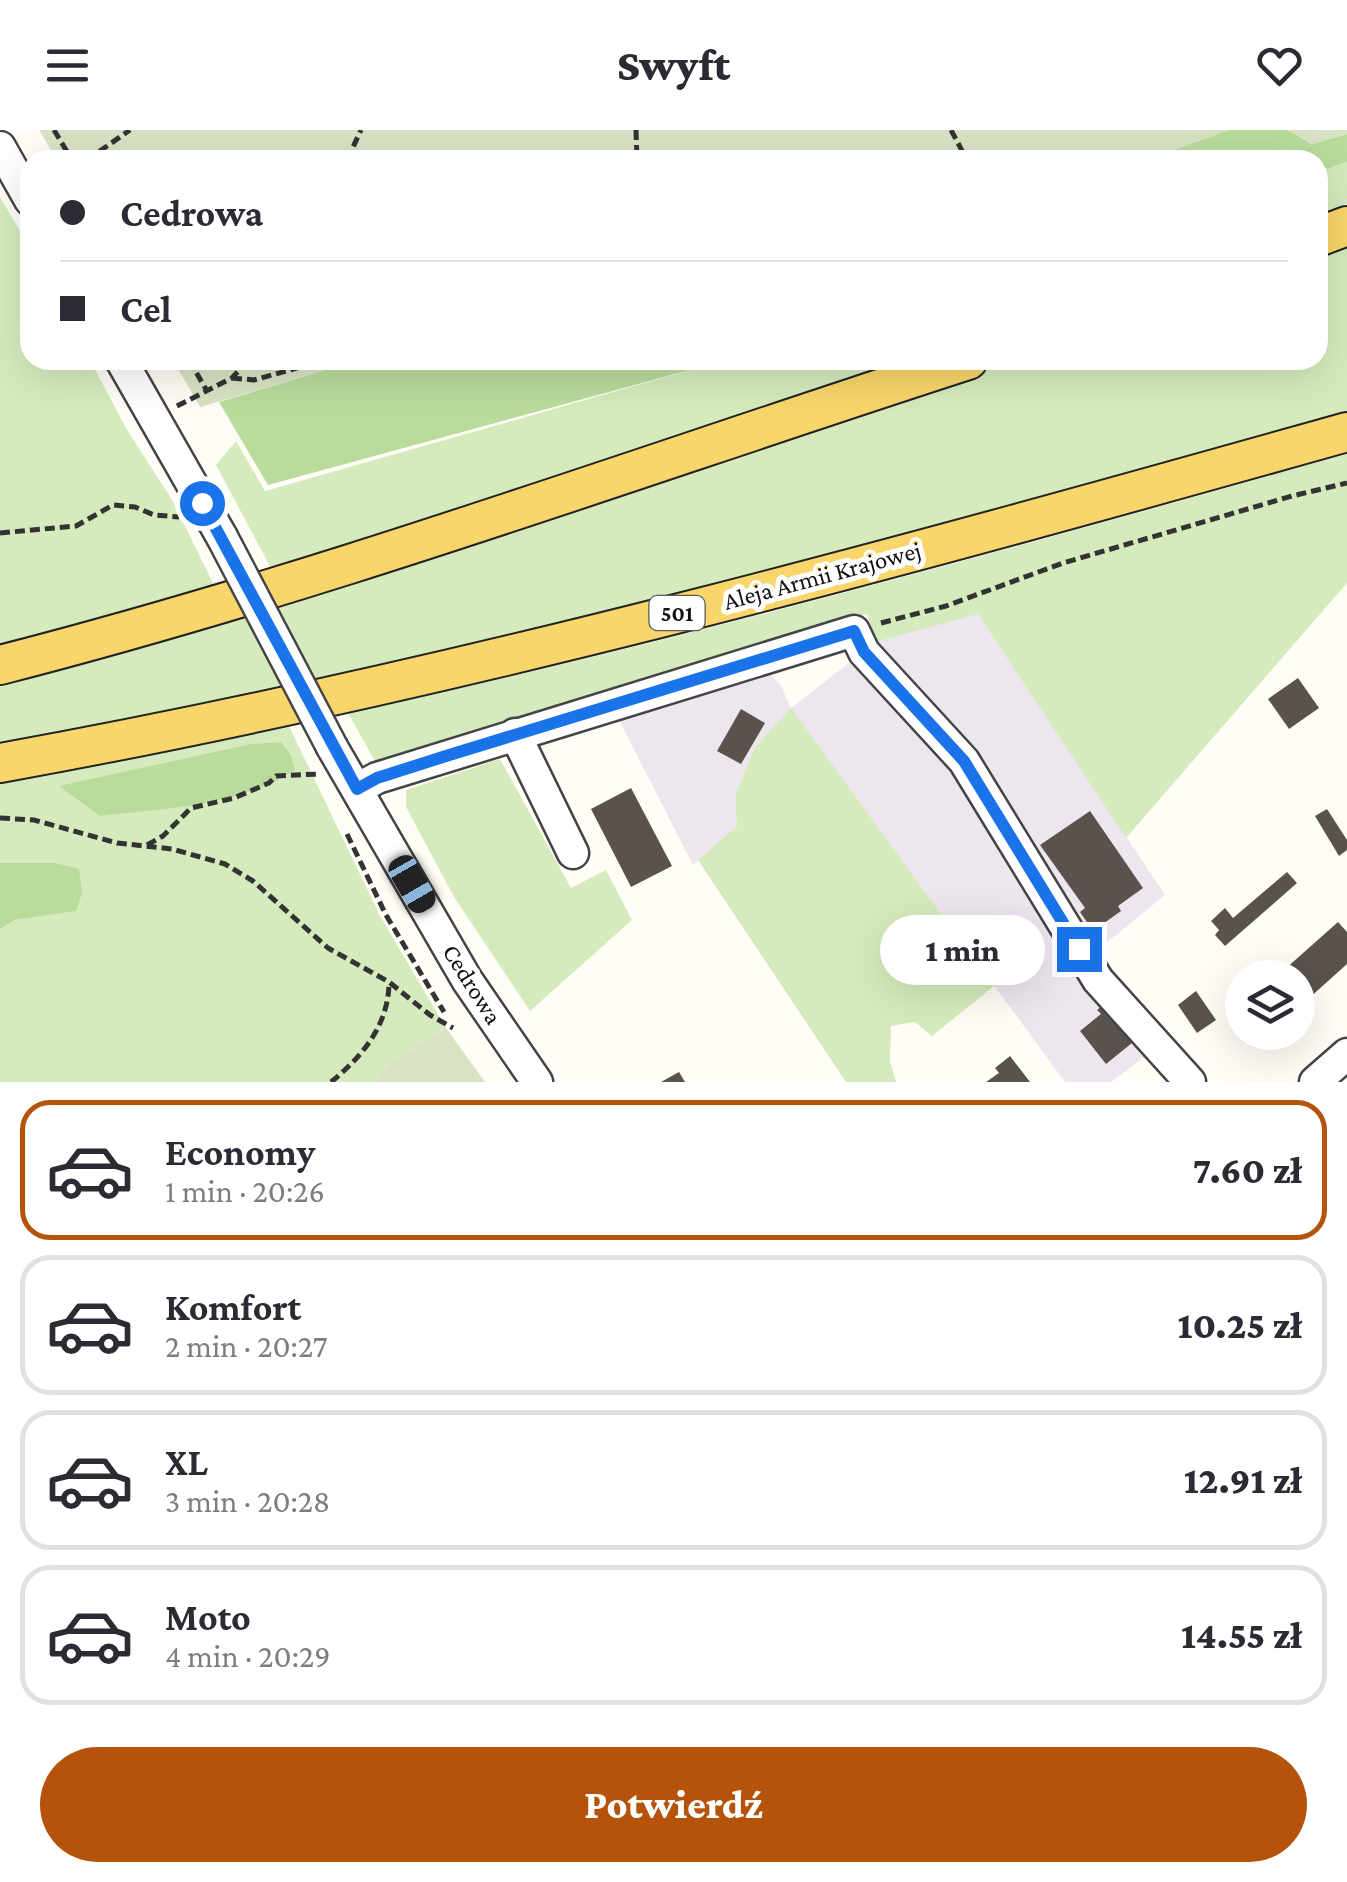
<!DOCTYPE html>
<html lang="pl">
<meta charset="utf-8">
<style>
:root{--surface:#fff;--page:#f7f7f7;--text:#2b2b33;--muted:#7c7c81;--line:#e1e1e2;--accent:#b45309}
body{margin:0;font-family:"Crimson Pro",serif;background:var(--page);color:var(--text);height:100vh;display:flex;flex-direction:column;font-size:38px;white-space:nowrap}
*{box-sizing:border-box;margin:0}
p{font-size:32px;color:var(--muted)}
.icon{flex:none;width:55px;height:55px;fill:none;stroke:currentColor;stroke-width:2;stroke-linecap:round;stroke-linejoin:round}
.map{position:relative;height:952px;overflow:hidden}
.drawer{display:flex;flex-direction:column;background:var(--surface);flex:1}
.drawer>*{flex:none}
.hud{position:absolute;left:20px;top:20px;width:1308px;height:220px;border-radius:30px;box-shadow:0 10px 40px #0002;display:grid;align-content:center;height:220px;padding:0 40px;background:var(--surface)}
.buttons{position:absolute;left:1225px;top:830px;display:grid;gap:20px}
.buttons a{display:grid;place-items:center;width:90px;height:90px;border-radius:50%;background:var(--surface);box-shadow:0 10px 40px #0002;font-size:50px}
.end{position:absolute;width:45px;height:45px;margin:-22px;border:12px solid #1a73e8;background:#fff;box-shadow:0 0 0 5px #fff}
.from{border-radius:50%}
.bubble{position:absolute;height:70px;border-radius:35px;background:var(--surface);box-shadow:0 10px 40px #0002;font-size:32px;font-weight:800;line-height:70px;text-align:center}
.car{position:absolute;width:30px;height:60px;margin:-30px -15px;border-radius:12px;box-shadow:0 0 8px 2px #0007;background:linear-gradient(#222 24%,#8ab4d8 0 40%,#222 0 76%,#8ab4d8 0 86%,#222 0)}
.hud b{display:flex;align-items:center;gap:35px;height:95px;font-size:38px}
.hud b+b{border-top:2px solid var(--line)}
.hud i{width:25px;height:25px;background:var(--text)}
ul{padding:18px 0 0;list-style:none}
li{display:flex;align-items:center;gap:30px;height:140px;margin:0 20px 15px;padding:0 20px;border:5px solid var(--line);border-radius:30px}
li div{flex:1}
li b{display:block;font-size:38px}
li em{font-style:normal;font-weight:800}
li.active{border-color:var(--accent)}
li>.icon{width:90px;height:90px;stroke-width:1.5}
.cta{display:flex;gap:20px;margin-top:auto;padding:20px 40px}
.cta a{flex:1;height:115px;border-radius:60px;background:var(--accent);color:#fff;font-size:40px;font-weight:800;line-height:115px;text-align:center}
header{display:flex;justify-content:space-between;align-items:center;height:130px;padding:0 40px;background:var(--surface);font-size:45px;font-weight:800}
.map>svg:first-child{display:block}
.industrial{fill:#eee6ef}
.green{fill:#d5ebbd;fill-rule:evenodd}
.forest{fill:#b9dc9c}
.cemetery{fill:#d9e3c4}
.building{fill:#5a524d}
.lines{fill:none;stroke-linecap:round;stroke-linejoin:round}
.minor-casing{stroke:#444;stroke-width:35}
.major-casing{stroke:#222;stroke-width:42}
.path{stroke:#333;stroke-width:5;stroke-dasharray:10 5;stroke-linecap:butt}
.minor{stroke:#fff;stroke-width:30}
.major{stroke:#f9d66b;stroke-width:38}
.minor-bridge-casing{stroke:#444;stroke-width:35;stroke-linecap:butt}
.minor-bridge{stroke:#fff;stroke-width:30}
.route{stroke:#1a73e8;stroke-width:12}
.labels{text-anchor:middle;stroke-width:10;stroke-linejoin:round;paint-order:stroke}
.shield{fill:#fff;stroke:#585858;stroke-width:2.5}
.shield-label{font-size:22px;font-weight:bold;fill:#111}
.street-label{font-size:25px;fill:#111;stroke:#fff}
</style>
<header><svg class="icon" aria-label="menu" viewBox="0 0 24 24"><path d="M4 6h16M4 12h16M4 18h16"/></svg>Swyft<svg class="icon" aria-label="heart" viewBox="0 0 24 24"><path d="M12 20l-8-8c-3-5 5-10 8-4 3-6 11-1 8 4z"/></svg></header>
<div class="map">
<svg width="1347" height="952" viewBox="0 0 1347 952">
<rect width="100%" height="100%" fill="#fffdf5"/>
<path class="industrial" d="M978 483 1165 765 1095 822 1167 910 1111 952H1065L791 579 755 617 735 666 737 696 693 735 619 590 770 544 780 554 791 578 876 512Z"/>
<g class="green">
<path d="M1347 32V74L1318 85V42Z"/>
<path d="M0 67 30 118V230H90L127 300 171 368 215 457 0 514Z"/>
<path d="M1347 111V287L729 454 269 561 0 613V553L659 349 1018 230H1318V122Z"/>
<path d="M726 230H906L272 440 216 335 236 311 265 361Z"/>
<path d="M1347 324V453L1126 708 978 484 876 512 867 484 379 638 348 583C685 511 1016 417 1347 324Z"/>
<path d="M791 578 994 856 932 906 915 892 891 896 890 931 896 952H846L698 730 737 696 735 666 755 617Z"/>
<path d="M287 592 380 786 446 898 387 936 374 952H0V799L15 790 75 781 55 733H0V654L58 644ZM281 612 61 656 250 614Z"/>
<path d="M500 629 571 758 606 740 632 790 530 881 454 767 406 677V660Z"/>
</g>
<g class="forest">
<path d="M1228 0H1288L1312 14 1347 4V32L1318 42V30H1147Z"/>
<path d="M359 230H726L268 355 219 272Z"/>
<path d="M281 612 291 626 295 640C237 677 166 678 100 686L59 656 250 614Z"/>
<path d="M0 733H55L79 739 82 763 76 781 15 790 0 799Z"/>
</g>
<g class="cemetery">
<path d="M39 0H1228L1147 30H57Z"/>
<path d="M1288 0H1347V4L1312 14Z"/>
<path d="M173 230H359L200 277Z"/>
<path d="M446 898 485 952H374L387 936Z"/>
</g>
<g class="building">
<path d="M1298 548 1319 578 1289 599 1268 569Z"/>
<path d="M741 579 765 593 741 634 717 621Z"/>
<path d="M631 658 672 736 631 757 591 679Z"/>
<path d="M1327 679 1347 710V720L1339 726 1315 686Z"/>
<path d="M1090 681 1143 758 1118 776 1121 781 1093 801 1080 782 1085 778 1040 715Z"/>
<path d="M1287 742 1297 753 1225 816 1215 805 1219 800 1211 791 1225 778 1233 788Z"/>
<path d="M1338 792 1347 802V834L1298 878V848H1275Z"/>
<path d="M1196 861 1216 890 1197 903 1178 875Z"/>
<path d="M1102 876 1132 913 1106 934 1080 901 1101 884 1097 880Z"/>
<path d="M1010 926 1030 952H986L999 943 995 938Z"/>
<path d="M679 942 685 952H661Z"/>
</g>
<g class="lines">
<g class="minor-casing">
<g id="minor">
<path d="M0 17 30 70"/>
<path d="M121 230 222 407"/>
<path d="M515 604 573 723"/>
<path d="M332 617 467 850 537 952"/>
<path d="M357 659 377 648 854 501 864 522 964 631 1098 850 1190 952"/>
<path d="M1315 952 1347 924"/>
</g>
</g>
<g class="major-casing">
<g id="major">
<path d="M1318 107 1347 96"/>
<path d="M0 535C328 451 646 334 968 230"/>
<path d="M0 633C455 551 902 427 1347 302"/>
</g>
</g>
<g class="path">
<path d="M54 0 72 30"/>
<path d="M636 0 637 30"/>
<path d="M951 0 967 30"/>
<path d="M87 30 130 0"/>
<path d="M347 30 361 0"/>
<path d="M189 230 207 261"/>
<path d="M232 248 254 250 325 230"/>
<path d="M177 276 232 248 248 230"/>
<path d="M0 403 76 396 113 375 135 377 154 385 179 387"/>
<path d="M881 493 946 476 1063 433 1292 366 1347 353"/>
<path d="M0 688 34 690 117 713 172 719 225 734 253 751 328 818 389 852 430 885 453 898"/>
<path d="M347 704 386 785 444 882"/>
<path d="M147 715 163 706 191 678 234 668 269 653 276 646 319 644"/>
<path d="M331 952C363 926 389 894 389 852"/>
</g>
<use href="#minor" class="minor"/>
<use href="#major" class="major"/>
<g class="minor-bridge-casing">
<path id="minor-bridge" d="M222 407 332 617"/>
</g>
<use href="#minor-bridge" class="minor-bridge"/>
</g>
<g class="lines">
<path class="route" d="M202 373 357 659 377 648 446 626 854 501 864 522 964 631 1079 819"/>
</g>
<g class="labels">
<rect class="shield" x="649.5" y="466" width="55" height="34" rx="8"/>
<g class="shield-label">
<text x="677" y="491">501</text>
</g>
<g class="street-label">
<text transform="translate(822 445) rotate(-15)" y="9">Aleja Armii Krajowej</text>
<text transform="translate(473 854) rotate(58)" y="9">Cedrowa</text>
</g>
</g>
</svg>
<div class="buttons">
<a><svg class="icon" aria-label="layers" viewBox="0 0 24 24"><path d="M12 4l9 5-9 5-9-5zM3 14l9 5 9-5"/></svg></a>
</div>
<i class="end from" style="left:202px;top:373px"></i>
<i class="end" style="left:1079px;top:819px"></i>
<div class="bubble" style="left:880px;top:785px;width:165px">1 min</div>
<i class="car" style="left:412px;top:754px;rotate:150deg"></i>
<div class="hud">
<b><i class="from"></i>Cedrowa</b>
<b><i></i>Cel</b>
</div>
</div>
<section class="drawer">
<ul>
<li class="active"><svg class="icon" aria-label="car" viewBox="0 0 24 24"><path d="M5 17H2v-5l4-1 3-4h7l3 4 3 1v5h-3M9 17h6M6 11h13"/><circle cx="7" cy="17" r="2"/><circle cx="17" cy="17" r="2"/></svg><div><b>Economy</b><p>1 min · 20:26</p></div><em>7.60 zł</em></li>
<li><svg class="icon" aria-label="car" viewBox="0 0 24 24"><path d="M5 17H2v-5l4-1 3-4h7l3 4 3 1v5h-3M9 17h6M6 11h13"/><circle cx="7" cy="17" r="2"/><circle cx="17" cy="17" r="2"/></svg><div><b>Komfort</b><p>2 min · 20:27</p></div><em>10.25 zł</em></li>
<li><svg class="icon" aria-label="car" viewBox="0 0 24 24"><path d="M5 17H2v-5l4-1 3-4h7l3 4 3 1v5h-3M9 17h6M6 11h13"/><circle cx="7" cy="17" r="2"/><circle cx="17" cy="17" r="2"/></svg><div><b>XL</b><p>3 min · 20:28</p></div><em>12.91 zł</em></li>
<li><svg class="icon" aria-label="car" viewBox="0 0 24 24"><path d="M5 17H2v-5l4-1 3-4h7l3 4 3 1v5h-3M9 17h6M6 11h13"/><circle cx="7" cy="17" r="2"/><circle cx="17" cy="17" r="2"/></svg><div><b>Moto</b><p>4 min · 20:29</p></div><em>14.55 zł</em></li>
</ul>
<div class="cta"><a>Potwierdź</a></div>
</section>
